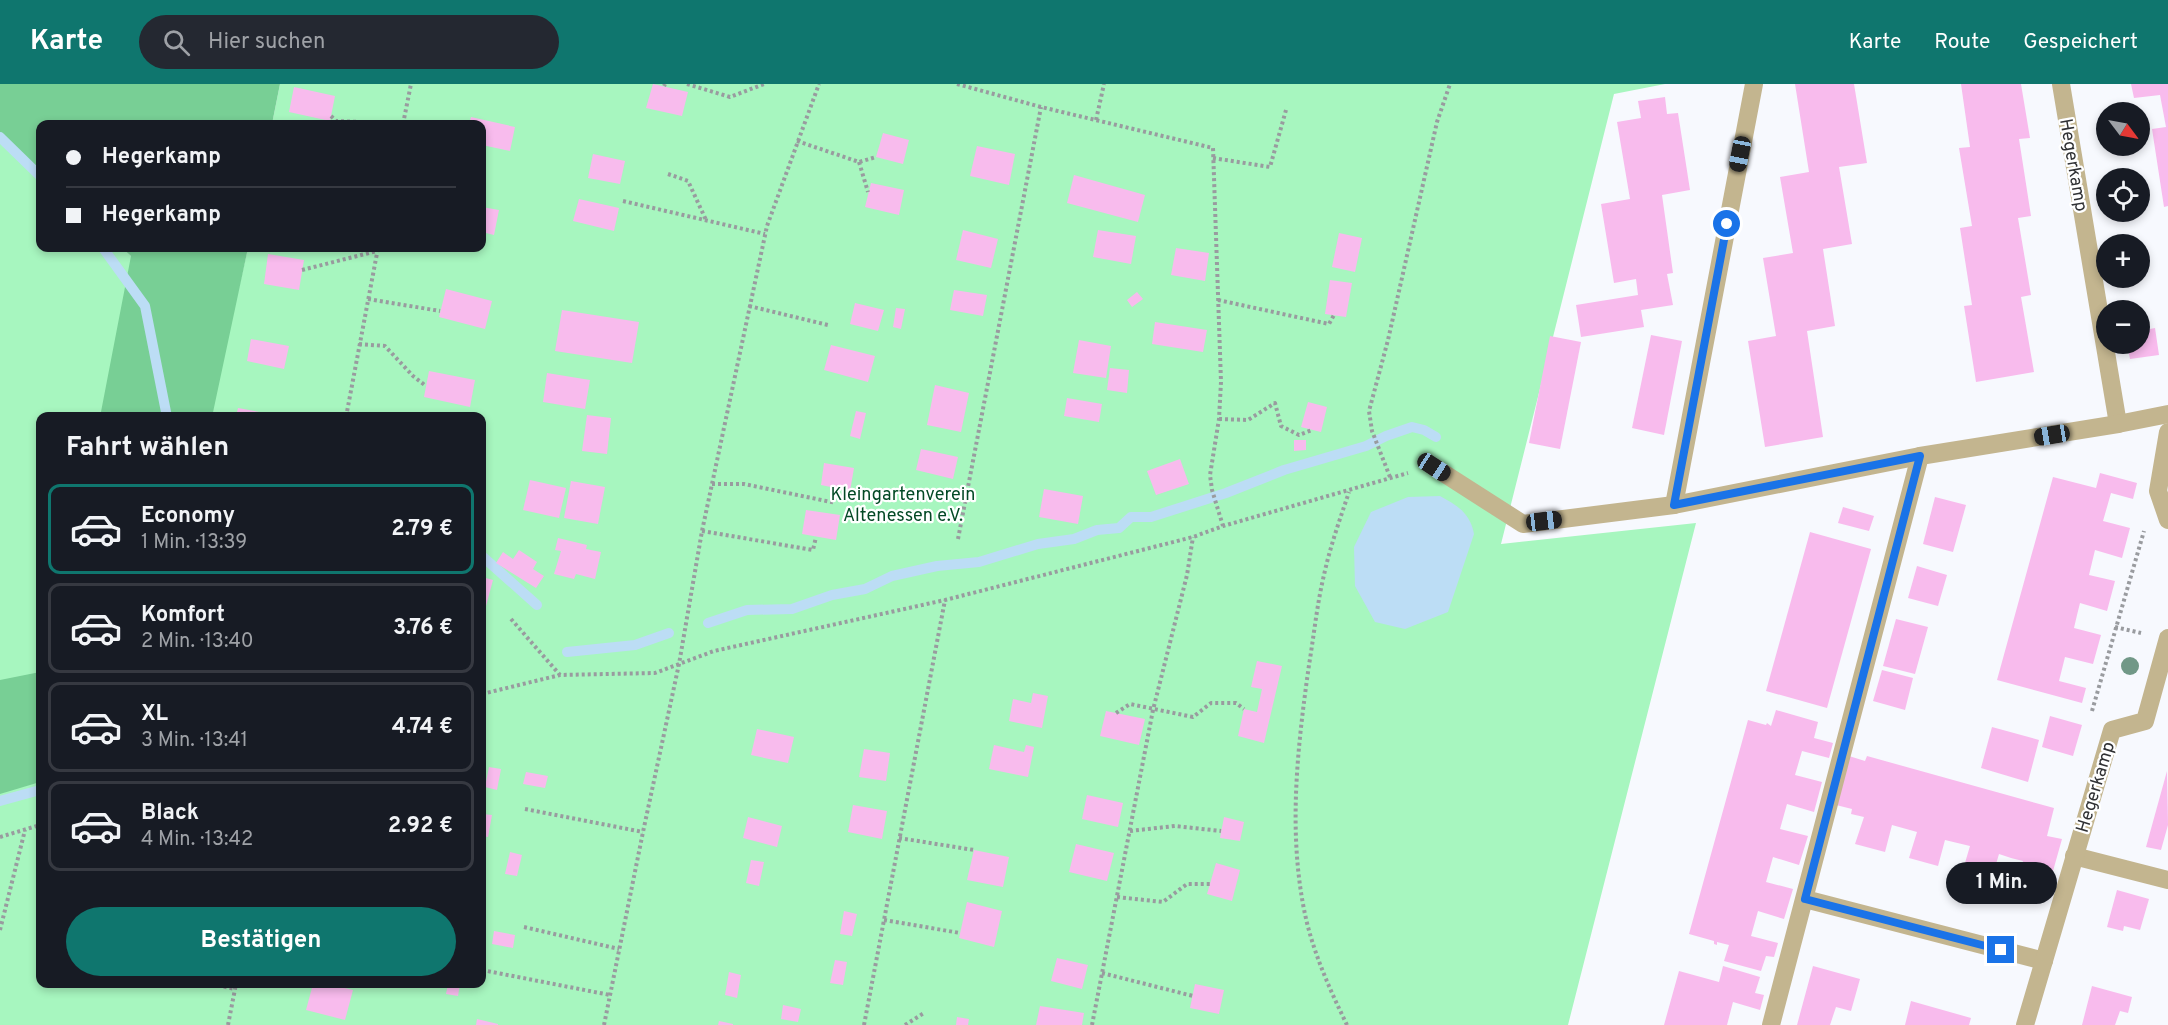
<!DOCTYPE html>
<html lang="de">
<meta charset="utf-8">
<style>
:root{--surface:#171b24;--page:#242831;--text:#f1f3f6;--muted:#9ea1a6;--line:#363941;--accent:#0f766e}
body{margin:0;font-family:Overpass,sans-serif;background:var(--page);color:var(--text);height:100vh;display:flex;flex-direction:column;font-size:22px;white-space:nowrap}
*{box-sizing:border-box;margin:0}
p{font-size:20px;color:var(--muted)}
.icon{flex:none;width:33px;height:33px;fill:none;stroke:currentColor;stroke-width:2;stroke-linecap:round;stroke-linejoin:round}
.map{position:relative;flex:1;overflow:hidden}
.details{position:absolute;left:36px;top:328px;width:450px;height:576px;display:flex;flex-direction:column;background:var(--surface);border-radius:12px;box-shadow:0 3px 9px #0003}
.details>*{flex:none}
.top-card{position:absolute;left:36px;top:36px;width:450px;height:132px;border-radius:12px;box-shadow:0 3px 9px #0003;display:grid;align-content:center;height:132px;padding:0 30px;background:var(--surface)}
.needle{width:39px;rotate:122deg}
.tools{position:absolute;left:2096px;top:18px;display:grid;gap:12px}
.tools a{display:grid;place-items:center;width:54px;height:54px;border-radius:50%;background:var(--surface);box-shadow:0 3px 9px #0003;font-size:30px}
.end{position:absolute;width:27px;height:27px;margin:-14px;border:8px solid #1a73e8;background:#fff;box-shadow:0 0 0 3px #fff}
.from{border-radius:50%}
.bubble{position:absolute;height:42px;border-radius:21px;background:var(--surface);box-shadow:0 3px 9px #0003;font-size:20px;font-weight:700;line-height:42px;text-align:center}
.car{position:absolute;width:18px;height:36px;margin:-18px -9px;border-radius:8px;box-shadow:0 0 4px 2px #0007;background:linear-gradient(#222 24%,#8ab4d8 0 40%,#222 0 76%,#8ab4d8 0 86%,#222 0)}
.top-card b{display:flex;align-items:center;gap:21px;height:57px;font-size:22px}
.top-card b+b{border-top:2px solid var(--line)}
.top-card i{width:15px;height:15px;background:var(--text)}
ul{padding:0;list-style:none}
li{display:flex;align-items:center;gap:18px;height:90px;margin:0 12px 9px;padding:0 18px;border:3px solid var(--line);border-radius:12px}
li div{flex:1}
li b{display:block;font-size:22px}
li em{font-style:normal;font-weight:700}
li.selected{border-color:var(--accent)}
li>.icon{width:54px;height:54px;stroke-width:1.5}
h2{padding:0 30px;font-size:27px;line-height:72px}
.button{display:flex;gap:12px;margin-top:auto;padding:12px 30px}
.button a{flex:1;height:69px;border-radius:36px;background:var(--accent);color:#fff;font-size:24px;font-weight:700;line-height:69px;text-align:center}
header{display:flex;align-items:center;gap:36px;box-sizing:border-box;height:84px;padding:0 30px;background:var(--accent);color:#fff}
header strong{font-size:28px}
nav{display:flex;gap:33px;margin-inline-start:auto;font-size:21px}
.search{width:420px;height:54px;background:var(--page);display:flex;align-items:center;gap:15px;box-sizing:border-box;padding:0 21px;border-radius:33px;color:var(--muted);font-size:22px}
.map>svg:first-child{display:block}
.green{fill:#a7f6bf;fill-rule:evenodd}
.forest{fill:#78cf95}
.water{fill:#bcddf5}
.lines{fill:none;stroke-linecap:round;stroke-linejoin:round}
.stream{stroke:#bcddf5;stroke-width:10}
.building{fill:#f8bbed}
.path{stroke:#999b9f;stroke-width:4;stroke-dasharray:3 3;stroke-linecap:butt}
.street{stroke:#c3b58f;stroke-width:18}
.tree{fill:#719887}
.route{stroke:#1a73e8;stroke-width:8}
.labels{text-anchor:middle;stroke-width:4.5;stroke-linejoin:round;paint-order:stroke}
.street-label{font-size:18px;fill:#303134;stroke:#fff}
.park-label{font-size:18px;fill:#034925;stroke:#fff}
</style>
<header>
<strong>Karte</strong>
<div class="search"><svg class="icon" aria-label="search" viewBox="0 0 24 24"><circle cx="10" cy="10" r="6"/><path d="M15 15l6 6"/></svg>Hier suchen</div>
<nav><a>Karte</a><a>Route</a><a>Gespeichert</a></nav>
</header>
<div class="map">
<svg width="2168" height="941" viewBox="0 0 2168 941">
<rect width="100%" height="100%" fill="#f7f9fe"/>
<path class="green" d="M280 0H1665L1614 10 1501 460 1696 439 1568 941H0V57L40 92V164H122L227 256 248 164H482V40H272ZM40 333H482V900H40Z"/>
<g class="forest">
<path d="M0 0H280L272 40H40V92L0 57Z"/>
<path d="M122 164H248L212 333H100L131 172Z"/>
<path d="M40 588V698L0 710V596Z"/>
</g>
<path class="water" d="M1440 412C1458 422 1470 429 1474 450L1448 528 1405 545 1375 538 1355 502 1354 463 1371 428 1408 413Z"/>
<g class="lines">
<g class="stream">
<path d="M0 53 40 92"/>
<path d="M103 164 145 222 167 333"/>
<path d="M482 472 537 521"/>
<path d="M708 539 747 526 792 525 832 511 865 505 892 492 937 482 979 478 1038 460 1074 455 1097 446 1119 444 1131 433H1151L1226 409 1284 386 1366 362 1386 352 1412 343 1424 346 1436 353"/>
<path d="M567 568 635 561 669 549"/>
<path d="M0 717 40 706"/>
</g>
</g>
<g class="building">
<path d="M653 0 688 8 682 32 646 24Z"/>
<path d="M1795 0H1854L1867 79 1839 83 1852 160 1823 165 1835 242 1807 247 1823 353 1765 363 1748 257 1776 252 1763 174 1793 169 1780 93 1809 88Z"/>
<path d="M1961 0H2021L2030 54 2019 55 2031 132 2018 134 2031 211 2021 213 2034 288 1976 298 1964 222 1972 221 1960 144 1972 142 1959 64 1970 63Z"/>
<path d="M2131 0H2168V122L2164 123 2152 45 2166 43 2160 11 2134 14Z"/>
<path d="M294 3 335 12 330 37 289 28Z"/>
<path d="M1665 13 1667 30 1678 29 1690 106 1662 111 1673 189 1667 190 1673 221 1641 226 1644 243 1581 253 1576 221 1638 211 1636 195 1614 199 1601 120 1630 115 1617 38 1641 34 1638 17Z"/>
<path d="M471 33 515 43 510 67 482 61V40H469Z"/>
<path d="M883 49 909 56 903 80 876 73Z"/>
<path d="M977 62 1015 70 1009 101 970 92Z"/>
<path d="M593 70 625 77 620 100 588 94Z"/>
<path d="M1074 91 1145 111 1138 138 1067 119Z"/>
<path d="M871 99 904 106 899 131 865 123Z"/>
<path d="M579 115 619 124 614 147 573 137Z"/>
<path d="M482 123 499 126 494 151 482 148Z"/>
<path d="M963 146 998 155 991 184 956 176Z"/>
<path d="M1098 146 1136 152 1131 180 1093 173Z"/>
<path d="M1339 149 1362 154 1355 188 1332 183Z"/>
<path d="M1176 164 1209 169 1205 197 1171 191Z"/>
<path d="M268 170 304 176 299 206 264 200Z"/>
<path d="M1330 196 1352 199 1346 233 1325 230Z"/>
<path d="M446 205 492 217 485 245 439 233Z"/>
<path d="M954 206 987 211 983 232 950 226Z"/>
<path d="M1137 208 1143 215 1132 223 1127 216Z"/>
<path d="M855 219 884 226 878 247 850 240Z"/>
<path d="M896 224 905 225 901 245 893 243Z"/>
<path d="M562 226 639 238 632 279 555 267Z"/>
<path d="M1155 238 1207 246 1203 268 1152 260Z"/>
<path d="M2155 244 2159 271 2130 275 2127 260H2139V247Z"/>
<path d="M1651 251 1682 257 1664 351 1632 344Z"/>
<path d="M1550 252 1581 258 1560 365 1529 359Z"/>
<path d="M251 255 289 262 284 285 247 277Z"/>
<path d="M1079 256 1111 262 1106 294 1073 289Z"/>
<path d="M831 261 875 272 868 298 824 286Z"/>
<path d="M1110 284 1129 286 1127 309 1107 306Z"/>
<path d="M429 287 475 296 470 323 424 313Z"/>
<path d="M547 289 590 296 585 325 543 318Z"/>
<path d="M935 301 969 309 961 348 927 341Z"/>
<path d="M1067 314 1102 320 1099 338 1064 332Z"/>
<path d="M1308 318 1327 323 1321 348 1301 343Z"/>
<path d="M238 324 281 332V333H236Z"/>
<path d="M856 327 866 329 860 355 850 352Z"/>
<path d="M450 328 463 330V333H450Z"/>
<path d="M587 331 611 334 607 370 582 367Z"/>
<path d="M1294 356H1306V366L1294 367Z"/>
<path d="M921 365 958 373 953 395 916 386Z"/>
<path d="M1180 375 1189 400 1156 411 1147 387Z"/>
<path d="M824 379 854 384 850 407 821 401Z"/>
<path d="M2100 389 2137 399 2133 415 2111 409 2103 437 2130 444 2122 474 2095 466 2089 491 2115 497 2107 527 2080 519 2077 531 2074 544 2101 551 2093 580 2065 573 2059 597 2086 604 2082 619 1997 596 2053 393 2096 404Z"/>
<path d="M530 396 566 404 559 434 523 426Z"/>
<path d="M571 397 605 403 598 440 564 434Z"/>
<path d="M1044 405 1083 412 1078 440 1039 433Z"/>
<path d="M1935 413 1966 421 1953 468 1923 460Z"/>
<path d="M1843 423 1874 432 1869 447 1838 439Z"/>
<path d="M806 426 840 431 836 456 802 450Z"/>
<path d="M1810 448 1871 465 1827 624 1766 607Z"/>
<path d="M558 454 587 461 586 465 601 468 595 495 576 490 574 495 554 490 561 467 555 466Z"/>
<path d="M519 466 537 478 533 485 544 492 536 504 496 479 503 468 513 475Z"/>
<path d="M1917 482 1947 491 1938 522 1908 514Z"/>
<path d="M482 493 493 496 482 537Z"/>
<path d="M1896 535 1928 543 1915 590 1883 582Z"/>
<path d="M1257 577 1282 582 1264 659 1238 652 1244 625 1257 628 1262 605 1251 603Z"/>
<path d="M1882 586 1913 594 1905 626 1873 617Z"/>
<path d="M1033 609 1048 612 1042 644 1009 637 1013 615 1031 619Z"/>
<path d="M1776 626 1818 638 1814 654 1833 659 1829 674 1802 667 1795 691 1822 698 1814 728 1787 720 1780 745 1808 752 1799 781 1773 773 1766 798 1793 805 1784 835 1758 827 1751 852 1778 859 1774 873 1766 872 1761 887 1724 877 1729 861 1717 858V861L1714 860V857L1689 850 1748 636 1766 641 1767 639 1771 642Z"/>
<path d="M1106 627 1145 635 1139 661 1100 652Z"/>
<path d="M2050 632 2082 641 2073 672 2042 663Z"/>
<path d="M1992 643 2039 656 2028 698 1981 684Z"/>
<path d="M757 645 794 653 788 679 751 671Z"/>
<path d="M994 661 1024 668 1026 661 1034 663 1028 693 989 685Z"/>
<path d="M864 665 890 669 886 697 859 693Z"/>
<path d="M1849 672 1865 677 1867 672 2054 724 2047 752 2062 755 2053 787 2038 783 2031 808 2015 804 2023 777 2011 774 1999 770 1991 797 1962 789 1970 762 1945 756 1938 782 1909 774 1917 748 1892 741 1885 768 1855 760 1864 733 1851 730 1852 725 1836 721Z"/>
<path d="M489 683 501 685 497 706 485 703Z"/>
<path d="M2167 687 2168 741 2161 766 2146 763Z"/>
<path d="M526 688 548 692 545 704 523 700Z"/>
<path d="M1087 711 1123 719 1118 743 1082 735Z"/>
<path d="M853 721 887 727 882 755 848 748Z"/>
<path d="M482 730 492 731 488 753 482 752Z"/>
<path d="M748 733 782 742 777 763 743 754Z"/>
<path d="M1224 733 1244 738 1240 757 1220 754Z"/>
<path d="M1076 760 1114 769 1107 797 1069 788Z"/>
<path d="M974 766 1009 773 1003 803 967 796Z"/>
<path d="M510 768 522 771 517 792 505 790Z"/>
<path d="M751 776 764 778 759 802 746 799Z"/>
<path d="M1216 779 1240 786 1232 817 1207 810Z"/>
<path d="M2117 806 2149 815 2140 846 2124 842 2123 847 2107 843Z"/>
<path d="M967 818 1002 827 994 863 959 854Z"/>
<path d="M844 827 857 830 852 852 840 850Z"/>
<path d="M494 847 515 851 513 864 492 860Z"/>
<path d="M1057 874 1088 881 1082 905 1051 897Z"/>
<path d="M835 876 847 878 843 901 830 899Z"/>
<path d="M1723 882 1760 893 1755 909 1764 911 1760 926 1733 918 1727 941H1664L1679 887 1719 898Z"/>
<path d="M1813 882 1860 895 1851 927 1836 923 1830 941H1797Z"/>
<path d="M729 888 741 891 737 914 725 911Z"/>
<path d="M313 900H329L353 906 345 936 306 926Z"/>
<path d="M448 900H460L458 912 446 910Z"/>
<path d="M1195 900 1224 906 1219 930 1190 924Z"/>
<path d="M2092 902 2132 913 2128 929 2120 927 2115 941H2082Z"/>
<path d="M1911 917 1971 934 1969 941H1905Z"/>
<path d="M783 921 801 925 798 938 781 935Z"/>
<path d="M1040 922 1084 929 1082 941H1036Z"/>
<path d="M957 933 969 935 968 941H956Z"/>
<path d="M477 935 498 940V941H476Z"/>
<path d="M719 937 733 940V941H718Z"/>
</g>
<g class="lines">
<g class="path">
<path d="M687 0 730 13 764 0"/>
<path d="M957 0 1041 23 1213 64 1221 298 1219 335 1210 391 1212 406 1223 442"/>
<path d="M664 2 665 0"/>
<path d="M331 32 336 37 405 40"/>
<path d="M1096 36 1104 0"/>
<path d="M403 40 411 0"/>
<path d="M797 57 859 78 876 73"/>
<path d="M1213 74 1270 83 1286 26"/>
<path d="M859 78 868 108"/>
<path d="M668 90 688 97 706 136"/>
<path d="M623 117 765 150"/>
<path d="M302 186 377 167"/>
<path d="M368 215 440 227"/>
<path d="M1218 216 1329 240 1334 231"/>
<path d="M749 222 828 241"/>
<path d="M359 260 385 262 413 292 426 302"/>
<path d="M300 333H308"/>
<path d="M346 333 378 164"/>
<path d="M1219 335 1248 336 1275 319 1281 342 1299 351 1312 346"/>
<path d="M1390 393 1372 347 1369 327 1388 256 1437 38 1450 0"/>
<path d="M712 400H744L836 419"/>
<path d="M702 447 813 466 816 453"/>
<path d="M958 455 1041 23"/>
<path d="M511 535 560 591"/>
<path d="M2115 543 2141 549"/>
<path d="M482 610 560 591 655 589 714 567 945 516 1193 453 1223 442 1408 389"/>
<path d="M2092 627 2144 447"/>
<path d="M1116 629 1130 620 1193 633 1211 619H1236L1244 625"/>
<path d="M525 725 643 748"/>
<path d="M1130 747 1175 742 1221 747"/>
<path d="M0 753 40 741"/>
<path d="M899 754 974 766"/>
<path d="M1117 813 1163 818 1187 800H1210"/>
<path d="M884 836 960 849"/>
<path d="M524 843 619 865"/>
<path d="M0 846 25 746"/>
<path d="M482 886 610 911"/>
<path d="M1102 889 1193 912"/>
<path d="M212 900 235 905"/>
<path d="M228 941 236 900"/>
<path d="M604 941 643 748 679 580 702 447 767 142 819 0"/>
<path d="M864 941 945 516"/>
<path d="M905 941 924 929"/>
<path d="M1092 941 1153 626 1187 491 1193 453"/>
<path d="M1347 941C1331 908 1316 875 1307 839 1287 755 1297 666 1309 581 1314 551 1317 520 1324 491 1330 463 1340 435 1349 408"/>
</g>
<g class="street">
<path d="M2061 0 2118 340"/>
<path d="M2168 348 2158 407 2168 436"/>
<path d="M1434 383 1523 440 1674 421 1920 372 2118 340 2168 330"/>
<path d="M1674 421 1754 0"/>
<path d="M2074 772 2168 796"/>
<path d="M1805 815 2044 877"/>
<path d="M1771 941 1920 372"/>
<path d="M2025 941 2112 646 2145 637 2168 554"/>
</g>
</g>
<circle class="tree" cx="2130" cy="582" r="9"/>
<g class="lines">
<path class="route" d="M1727 140 1674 421 1920 372 1805 815 2001 866"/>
</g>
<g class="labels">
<g class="street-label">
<text transform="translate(2074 81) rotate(80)" y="6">Hegerkamp</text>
<text transform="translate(2095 703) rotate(-73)" y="6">Hegerkamp</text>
</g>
<g class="park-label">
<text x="903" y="416">Kleingartenverein<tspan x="903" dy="21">Altenessen e.V.</tspan></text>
</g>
</g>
</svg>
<div class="tools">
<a><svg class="needle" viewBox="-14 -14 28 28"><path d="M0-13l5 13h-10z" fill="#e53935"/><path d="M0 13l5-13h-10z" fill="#9ea1a6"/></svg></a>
<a><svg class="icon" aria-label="locate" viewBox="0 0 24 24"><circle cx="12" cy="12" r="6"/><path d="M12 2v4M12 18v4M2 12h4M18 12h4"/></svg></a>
<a>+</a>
<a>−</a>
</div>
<i class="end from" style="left:1727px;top:140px"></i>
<i class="end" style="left:2001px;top:866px"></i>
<div class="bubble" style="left:1946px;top:778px;width:111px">1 Min.</div>
<i class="car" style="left:1740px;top:70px;rotate:191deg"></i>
<i class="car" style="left:2052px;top:351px;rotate:261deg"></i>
<i class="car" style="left:1434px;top:383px;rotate:123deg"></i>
<i class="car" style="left:1544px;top:437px;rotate:83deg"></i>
<div class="top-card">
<b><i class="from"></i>Hegerkamp</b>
<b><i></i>Hegerkamp</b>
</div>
<section class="details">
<h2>Fahrt wählen</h2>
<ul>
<li class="selected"><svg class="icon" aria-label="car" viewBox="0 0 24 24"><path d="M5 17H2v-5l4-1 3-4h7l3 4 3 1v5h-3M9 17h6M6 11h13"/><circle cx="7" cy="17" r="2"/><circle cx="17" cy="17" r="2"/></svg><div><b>Economy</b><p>1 Min. · 13:39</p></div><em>2.79 €</em></li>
<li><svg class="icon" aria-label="car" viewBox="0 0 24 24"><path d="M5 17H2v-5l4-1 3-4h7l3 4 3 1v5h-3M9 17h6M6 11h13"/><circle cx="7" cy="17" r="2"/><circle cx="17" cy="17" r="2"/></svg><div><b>Komfort</b><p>2 Min. · 13:40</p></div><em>3.76 €</em></li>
<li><svg class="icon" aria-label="car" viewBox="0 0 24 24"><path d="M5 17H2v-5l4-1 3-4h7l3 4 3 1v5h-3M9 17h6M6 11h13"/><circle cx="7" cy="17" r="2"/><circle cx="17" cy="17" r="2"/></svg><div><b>XL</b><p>3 Min. · 13:41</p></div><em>4.74 €</em></li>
<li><svg class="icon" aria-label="car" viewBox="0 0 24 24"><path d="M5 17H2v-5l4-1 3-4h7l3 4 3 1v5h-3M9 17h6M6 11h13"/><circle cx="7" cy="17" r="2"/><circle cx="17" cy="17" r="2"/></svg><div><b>Black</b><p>4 Min. · 13:42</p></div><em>2.92 €</em></li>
</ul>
<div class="button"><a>Bestätigen</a></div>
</section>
</div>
